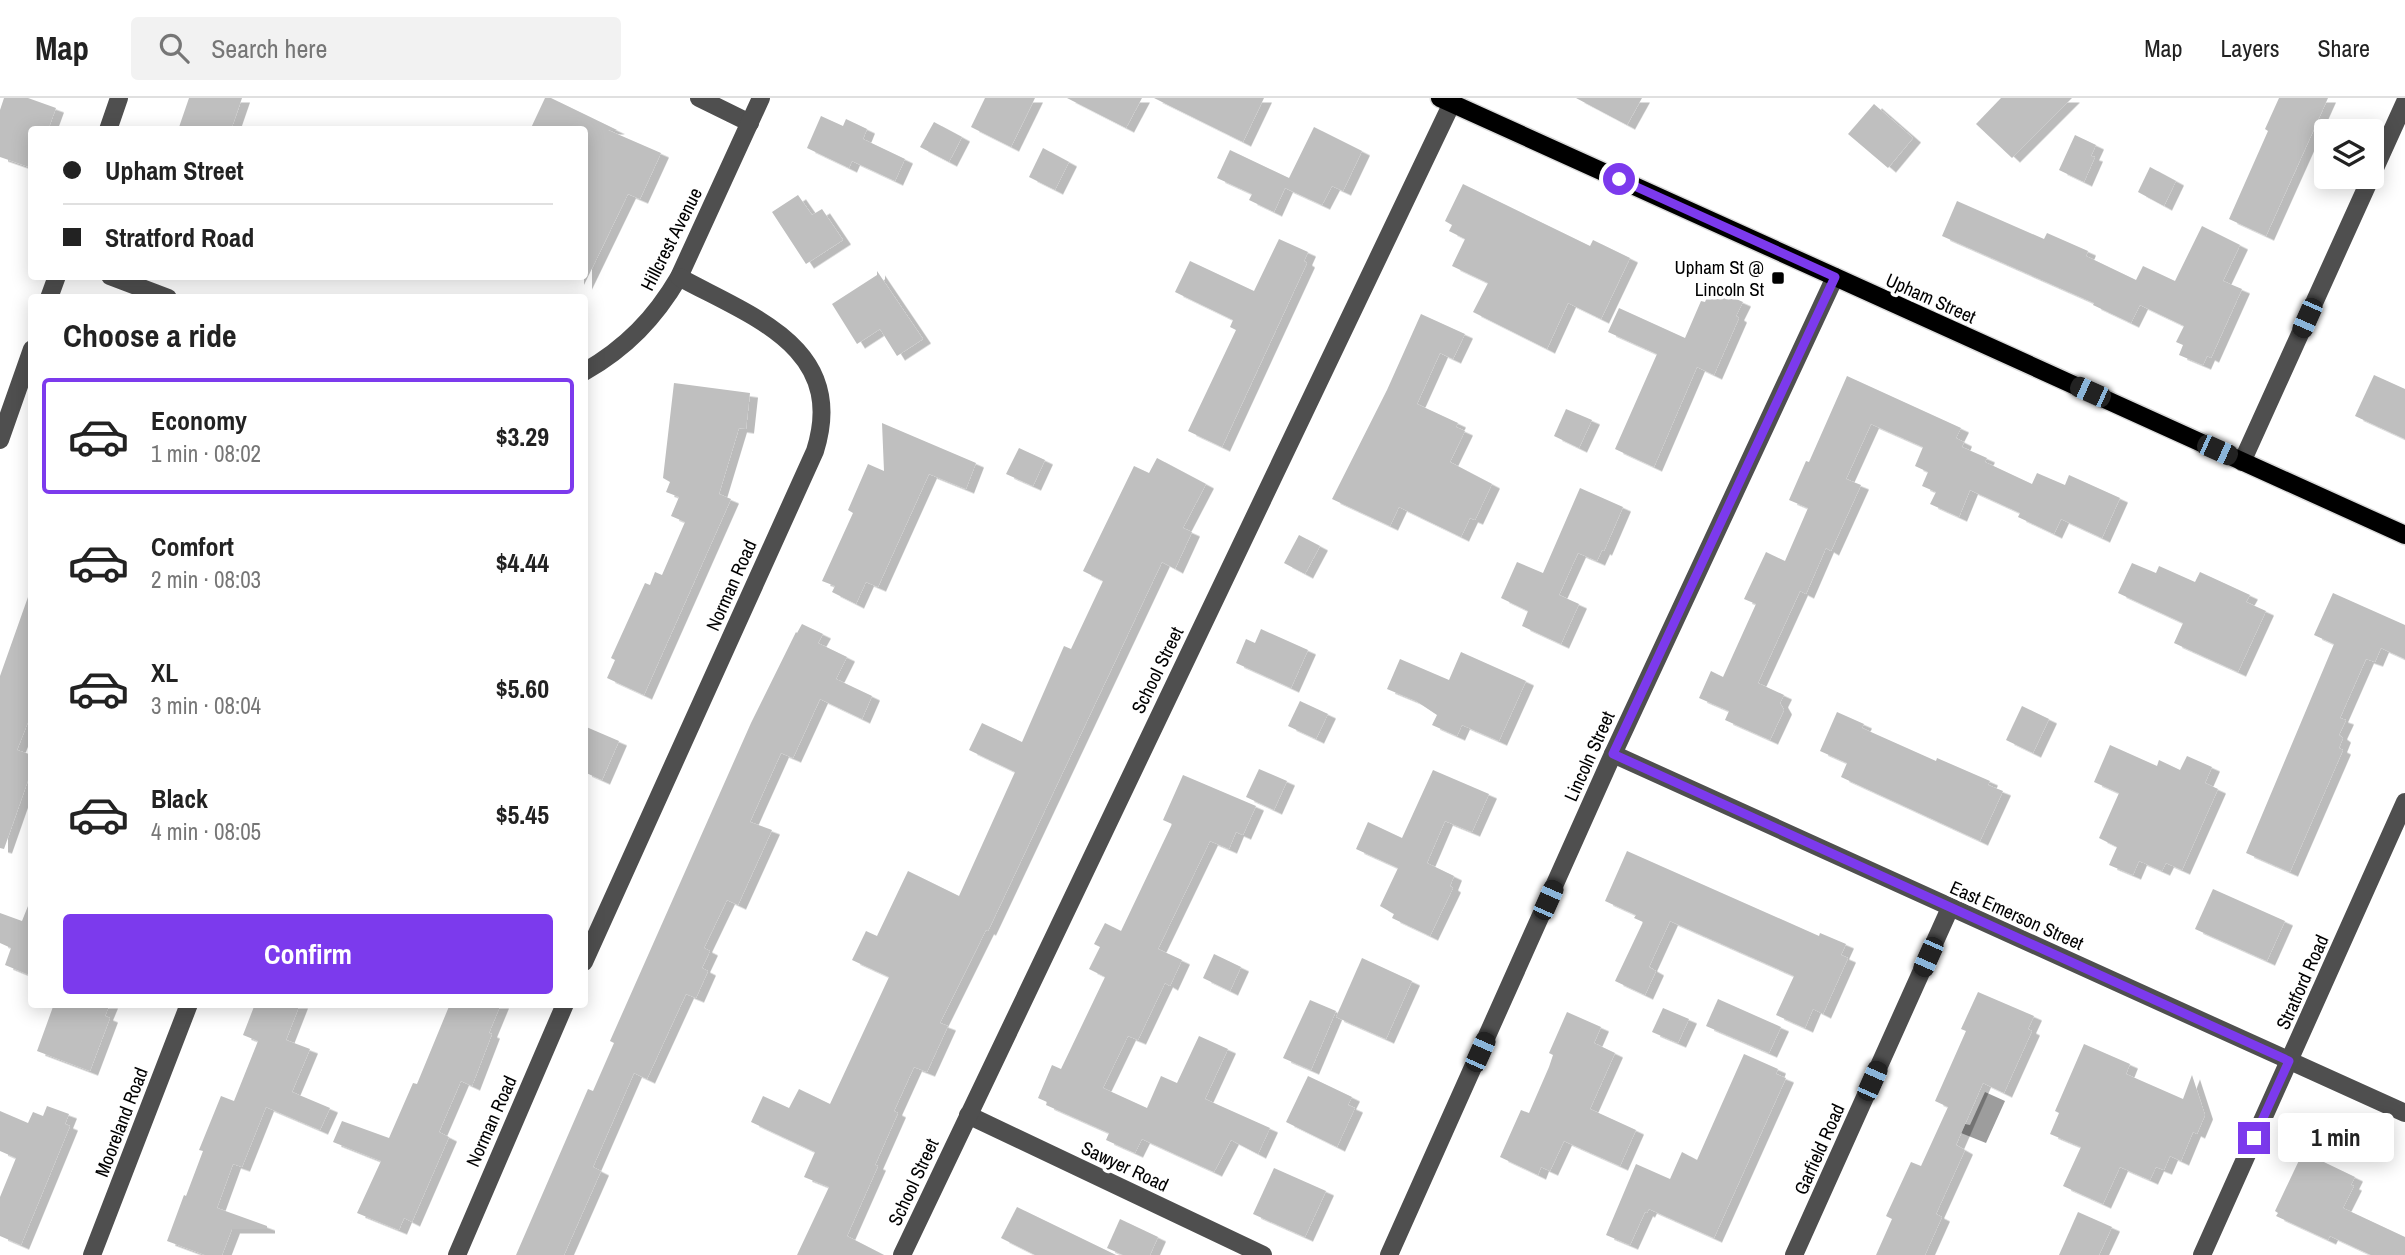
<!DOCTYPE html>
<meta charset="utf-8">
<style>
:root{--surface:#fff;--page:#f2f2f2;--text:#222;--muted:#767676;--line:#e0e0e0;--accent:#7c3aed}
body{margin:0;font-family:"Archivo Narrow",sans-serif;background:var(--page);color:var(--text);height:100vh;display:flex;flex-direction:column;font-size:26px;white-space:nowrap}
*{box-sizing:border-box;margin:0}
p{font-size:23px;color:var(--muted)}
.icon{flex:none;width:38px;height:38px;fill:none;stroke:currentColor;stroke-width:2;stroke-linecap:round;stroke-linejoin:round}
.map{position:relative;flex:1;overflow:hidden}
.details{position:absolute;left:28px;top:196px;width:560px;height:714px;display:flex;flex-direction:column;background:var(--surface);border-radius:7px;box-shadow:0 4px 18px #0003}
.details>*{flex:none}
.guide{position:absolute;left:28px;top:28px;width:560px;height:154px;border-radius:7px;box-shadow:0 4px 18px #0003;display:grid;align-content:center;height:154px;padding:0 35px;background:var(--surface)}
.tools{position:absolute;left:2314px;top:21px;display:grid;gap:14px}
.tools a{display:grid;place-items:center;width:70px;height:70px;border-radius:7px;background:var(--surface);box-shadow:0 4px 18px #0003;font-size:35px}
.end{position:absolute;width:32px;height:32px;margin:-16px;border:9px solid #7c3aed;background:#fff;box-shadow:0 0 0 4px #fff}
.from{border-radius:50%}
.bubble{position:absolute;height:49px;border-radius:7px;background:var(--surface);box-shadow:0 4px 18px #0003;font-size:23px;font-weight:700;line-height:49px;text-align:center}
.car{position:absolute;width:21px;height:42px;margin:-21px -10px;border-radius:9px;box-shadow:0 0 5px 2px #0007;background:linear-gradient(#222 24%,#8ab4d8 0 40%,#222 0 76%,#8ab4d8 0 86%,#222 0)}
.guide b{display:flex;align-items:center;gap:24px;height:66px;font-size:26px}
.guide b+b{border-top:2px solid var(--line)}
.guide i{width:18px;height:18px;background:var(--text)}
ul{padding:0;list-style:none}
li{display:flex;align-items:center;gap:21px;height:116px;margin:0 14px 10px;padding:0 21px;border:4px solid transparent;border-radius:7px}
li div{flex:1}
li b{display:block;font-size:26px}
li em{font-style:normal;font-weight:700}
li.selected{border-color:var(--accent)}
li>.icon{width:63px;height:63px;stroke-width:1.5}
h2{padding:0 35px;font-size:32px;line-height:84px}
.cta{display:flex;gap:14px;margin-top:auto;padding:14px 35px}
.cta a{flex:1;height:80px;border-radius:7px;background:var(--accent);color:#fff;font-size:28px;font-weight:700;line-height:80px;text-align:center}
header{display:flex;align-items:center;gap:42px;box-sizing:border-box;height:98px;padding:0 35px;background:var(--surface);border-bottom:2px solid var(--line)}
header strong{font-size:33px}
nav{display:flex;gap:38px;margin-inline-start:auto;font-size:24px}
.search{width:490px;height:63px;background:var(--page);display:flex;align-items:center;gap:18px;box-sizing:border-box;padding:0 24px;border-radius:7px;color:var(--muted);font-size:26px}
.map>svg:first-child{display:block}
.water{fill:#9d9d9d}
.building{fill:#bfbfbf;filter:url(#shadow)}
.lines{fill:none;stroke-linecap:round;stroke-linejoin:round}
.major-casing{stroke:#dbdbdb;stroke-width:21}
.minor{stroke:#4f4f4f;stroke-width:18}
.major{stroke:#000;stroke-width:18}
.route{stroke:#7c3aed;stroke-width:9}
.poi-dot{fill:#000;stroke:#fff;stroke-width:2.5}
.labels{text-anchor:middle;stroke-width:7;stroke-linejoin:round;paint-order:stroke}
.street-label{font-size:19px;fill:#000;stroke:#fff}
.poi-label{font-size:19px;fill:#000;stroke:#fff;text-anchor:end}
</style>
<header>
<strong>Map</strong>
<div class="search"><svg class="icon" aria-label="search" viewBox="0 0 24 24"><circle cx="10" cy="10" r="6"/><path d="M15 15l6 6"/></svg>Search here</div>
<nav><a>Map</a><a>Layers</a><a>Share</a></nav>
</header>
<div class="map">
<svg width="2405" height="1157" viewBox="0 0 2405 1157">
<defs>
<filter id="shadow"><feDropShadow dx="8" dy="4.5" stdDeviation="0" flood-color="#0004"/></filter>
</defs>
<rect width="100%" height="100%" fill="#fff"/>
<path class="water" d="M1985 994 2005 1003 1986 1045 1961 1035 1965 1026 1970 1027Z"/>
<g class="building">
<path d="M4 0H28L56 10 48 32H32V70L0 59V12Z"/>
<path d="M189 0H242L231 32H178Z"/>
<path d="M545 0H551L617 32H608L661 55 640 101 628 96 584 187V32H530Z"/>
<path d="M985 0H1035L1011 49 971 29Z"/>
<path d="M1067 0H1142L1126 30Z"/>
<path d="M1154 0H1264L1243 44Z"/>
<path d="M1576 0H1642L1627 27Z"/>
<path d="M2001 0H2072L2012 60 1976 26Z"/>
<path d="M2279 0H2328L2266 138 2229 121 2268 33 2265 31Z"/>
<path d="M1874 6 1913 40 1888 70 1848 36Z"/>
<path d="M821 18 843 28 846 21 867 31 863 41 905 61 895 83 852 63 849 70 807 50Z"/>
<path d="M934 24 962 39 949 64 920 49Z"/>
<path d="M1314 29 1362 53 1343 93 1332 88 1322 107 1285 90 1274 114 1249 102 1252 96 1217 80 1230 52 1289 80Z"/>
<path d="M2075 37 2096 47 2091 58 2095 59 2084 84 2059 72Z"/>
<path d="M1043 50 1069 64 1055 92 1029 79Z"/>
<path d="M2150 69 2176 83 2164 108 2138 94Z"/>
<path d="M1463 86 1590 148 1593 142 1630 160 1601 221 1568 205 1547 251 1473 214 1488 185 1452 168 1465 141 1449 133 1452 127 1445 123Z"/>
<path d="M798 97 812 117 822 111 843 142 806 166 772 114Z"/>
<path d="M1957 103 2044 141 2047 135 2088 153 2086 158 2136 182 2143 168 2175 183 2202 128 2240 147 2223 183 2242 191 2211 260 2207 258 2203 267 2179 257 2183 247 2176 244 2184 228 2140 207 2131 225 2093 207 2094 205 1942 138Z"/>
<path d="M1279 141 1308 154 1304 163 1307 165 1222 349 1188 333 1236 232 1230 229 1233 222 1175 194 1190 163 1254 193Z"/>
<path d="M877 173 923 241 897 258 880 231 857 246 832 206 877 177Z"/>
<path d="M1711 190 1743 204 1736 218 1739 220 1714 277 1697 269 1654 369 1615 351 1657 256 1608 234 1619 210 1685 240 1701 203 1705 204Z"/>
<path d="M1421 216 1465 236 1453 261 1440 255 1417 306 1458 325 1456 329 1465 333 1450 364 1492 386 1475 422 1470 420 1461 439 1399 409 1390 428 1332 401 1387 292Z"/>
<path d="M2374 277 2405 291V341L2355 318Z"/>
<path d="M1847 278 1961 330 1956 340 1964 344 1962 349 1987 360 1985 364 2032 386 2037 375 2065 387 2069 377 2120 400 2102 440 2061 421 2054 436 2018 419 2020 415 1970 392 1959 419 1930 406 1936 394 1922 388 1928 374 1915 368 1923 349 1871 326 1846 381 1861 387 1831 453 1826 450 1806 496 1800 493 1758 585 1784 597 1780 605 1784 612 1770 642 1725 622 1729 613 1699 600 1711 573 1723 579 1756 506 1744 501 1766 454 1785 463 1808 410 1789 402 1806 363 1809 364Z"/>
<path d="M674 285 750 295 746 331 739 330 719 396 731 401 644 597 607 580 615 562 611 560 645 485 650 487 655 474 662 477 685 424 671 418 679 399 666 394 670 384 663 380Z"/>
<path d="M1566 311 1592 322 1579 350 1554 338Z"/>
<path d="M882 325 976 365 966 391 929 376 878 489 866 484 856 506 832 494 835 488 822 483 853 415 848 412 868 366 884 373Z"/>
<path d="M1019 350 1045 362 1033 388 1006 376Z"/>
<path d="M1157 360 1206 386 1183 430 1192 434 1175 471 1162 464 988 833 986 832 940 925 948 928 927 974 914 969 894 1013 898 1015 875 1067 878 1068 847 1138 884 1157H797L829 1089 804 1079 815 1054 751 1024 763 998 789 1010 799 991 830 1006 889 879 852 862 866 833 877 838 908 773 959 798 1015 674 969 652 982 625 1022 644 1064 548 1071 551 1103 483 1083 473 1134 368 1149 375Z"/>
<path d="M1580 390 1623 409 1604 453 1602 452 1597 463 1578 455 1559 497 1579 506 1561 546 1522 528 1528 513 1501 500 1517 464 1543 475Z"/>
<path d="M1299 437 1320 448 1305 476 1284 465Z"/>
<path d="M2132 465 2156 475 2159 468 2195 484 2200 474 2250 497 2246 504 2266 513 2238 574 2174 545 2183 525 2118 495Z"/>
<path d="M2333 495 2405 527V561L2381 550 2375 564 2366 561 2340 620 2346 622 2339 637 2343 640 2339 650 2343 652 2290 774 2246 755 2334 546 2314 537Z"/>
<path d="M28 499 32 500V614L17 652 32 657V671L4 751 0 750V578Z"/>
<path d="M802 526 823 536 818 545 847 559 836 581 872 598 862 621 820 601 793 660 781 655 750 724 772 732 738 807 727 802 704 850 710 853 702 870 708 873 696 900 686 896 647 981 634 975 593 1069 601 1073 564 1157H516L588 991 593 993 614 945 610 943 751 625 796 534 797 535Z"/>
<path d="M1261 531 1308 552 1291 590 1236 565 1246 541 1255 545Z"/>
<path d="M1461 554 1526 583 1499 643 1462 627 1457 638 1432 627 1437 617 1416 603 1387 591 1400 561 1449 582Z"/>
<path d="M1300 603 1328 616 1316 641 1288 628Z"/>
<path d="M2022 608 2049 621 2033 655 2006 642Z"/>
<path d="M1837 614 1864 626 1862 630 1936 663 1937 660 1990 683 1988 687 2003 693 1980 743 1841 679 1847 665 1820 653Z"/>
<path d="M584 628 619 643 602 682 584 674Z"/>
<path d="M2110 647 2157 668 2159 662 2180 672 2187 658 2212 669 2205 685 2218 691 2182 772 2166 765 2162 773 2139 763 2133 777 2109 767 2117 749 2099 740 2119 695 2094 684Z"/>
<path d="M1259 671 1287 683 1274 712 1246 699Z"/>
<path d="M1433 672 1489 696 1472 734 1445 723 1427 765 1454 778 1450 788 1453 790 1430 838 1392 820 1394 816 1380 808 1398 770 1356 751 1368 724 1402 740Z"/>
<path d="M1183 677 1256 708 1243 737 1236 734 1229 751 1210 743 1158 851 1182 862 1170 888 1165 885 1138 942 1128 938 1103 990 1147 1010 1161 978 1177 985 1199 938 1228 951 1205 1001 1270 1030 1258 1056 1231 1042 1214 1074 1142 1041 1135 1055 1106 1042 1109 1035 1046 1007 1047 1004 1038 1000 1052 967 1061 971 1105 879 1089 871 1100 849 1094 846 1105 825 1121 833 1172 726 1163 722Z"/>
<path d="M1627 753 1819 838 1820 835 1846 846 1841 857 1848 860 1823 916 1813 911 1805 930 1776 917 1794 878 1670 823 1649 869 1656 873 1645 897 1615 883 1643 824 1634 820 1636 817 1605 803Z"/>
<path d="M2213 791 2285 823 2267 863 2195 831Z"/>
<path d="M30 803H32V878L5 867 11 850 0 845V815L22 823Z"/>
<path d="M1214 856 1241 869 1230 893 1203 880Z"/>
<path d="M1362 860 1412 883 1386 941 1336 919Z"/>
<path d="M1978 894 2034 918 2028 931 2032 933 2004 995 1983 985 1956 1047 1965 1052 1936 1116 1942 1119 1925 1157H1876L1892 1121 1886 1118 1911 1064 1921 1068 1948 1009 1935 1003 1966 933 1961 931Z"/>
<path d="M1718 901 1781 929 1769 955 1706 928Z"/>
<path d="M1310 902 1336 913 1311 972 1283 960Z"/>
<path d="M54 906H110L105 918 110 920 90 973 37 953Z"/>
<path d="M255 906H300L286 942 310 951 292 994 330 1010 320 1032 266 1009 242 1069 233 1066 217 1110 267 1128V1131H232L222 1157H205L167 1143 184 1097 186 1098 203 1053 199 1052 221 998 234 1003 258 943 243 937Z"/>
<path d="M450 906H501L489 935 492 936 472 988 461 983 439 1034 449 1039 412 1124 404 1120 399 1132 357 1115 381 1063 333 1044 342 1023 389 1040 413 985 417 986Z"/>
<path d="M1663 910 1689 921 1678 945 1652 934Z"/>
<path d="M1567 914 1601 929 1594 945 1615 955 1590 1011 1636 1032 1620 1068 1564 1043 1550 1073 1541 1069 1538 1077 1500 1059 1521 1012 1529 1015 1549 969 1553 957 1549 955Z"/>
<path d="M2084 946 2130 966 2126 976 2183 1001 2192 977 2205 1017 2197 1036 2193 1034 2181 1063 2170 1058 2164 1072 2156 1069 2150 1082 2120 1069 2103 1106 2063 1088 2081 1049 2050 1036 2059 1015 2055 1013Z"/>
<path d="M1744 956 1778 971 1776 976 1786 980 1714 1140 1649 1111 1647 1115 1645 1114 1630 1147 1606 1137 1636 1066 1670 1081 1682 1054 1697 1062Z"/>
<path d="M1308 978 1352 999 1348 1007 1355 1010 1337 1049 1286 1024Z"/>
<path d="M47 1008 69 1016 65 1026 70 1028 21 1147 0 1138V1099L16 1060 0 1053V1013L28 1025 33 1014 43 1018Z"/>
<path d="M2303 1054 2355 1079 2351 1087 2354 1088 2343 1110 2405 1139V1157H2371L2330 1138 2328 1142 2276 1118 2278 1115 2275 1113Z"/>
<path d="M1274 1070 1326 1093 1305 1139 1253 1116Z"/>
<path d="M1017 1109 1116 1157H1035L1001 1140Z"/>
<path d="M2078 1114 2112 1129 2099 1157H2059Z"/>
<path d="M1120 1121 1158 1139 1150 1157H1123L1107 1150Z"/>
</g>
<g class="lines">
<g class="major-casing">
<path id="major" d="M1440 0 2405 437"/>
</g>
<g class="minor">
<path d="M699 0 750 25"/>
<path d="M108 32 119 0"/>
<path d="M110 178 168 200"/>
<path d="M49 200 57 178"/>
<path d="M584 274C626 250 655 220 679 179L761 0"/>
<path d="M0 342 32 251"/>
<path d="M2242 364 2405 4"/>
<path d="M1613 656 2405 1015"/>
<path d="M584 864 815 353C848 249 750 218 679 179"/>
<path d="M968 1017 1263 1157"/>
<path d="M92 1157 189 906"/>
<path d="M457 1157 565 906"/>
<path d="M902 1157 1452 5"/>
<path d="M1389 1157 1613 656 1835 179"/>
<path d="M1794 1157 1950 810"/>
<path d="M2202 1157 2405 704"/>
</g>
<use href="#major" class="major"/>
</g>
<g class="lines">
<path class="route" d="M1619 81 1835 179 1613 656 2289 963 2254 1040"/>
</g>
<rect class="poi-dot" x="1771" y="173" width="14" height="14" rx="3.5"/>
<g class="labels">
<g class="street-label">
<text transform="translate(671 141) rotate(-63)" y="7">Hillcrest Avenue</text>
<text transform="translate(1931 200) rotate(24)" y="7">Upham Street</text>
<text transform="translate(731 487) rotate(-66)" y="7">Norman Road</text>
<text transform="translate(1157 572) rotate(-64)" y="7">School Street</text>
<text transform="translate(1589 658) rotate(-66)" y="7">Lincoln Street</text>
<text transform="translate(2017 817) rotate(24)" y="7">East Emerson Street</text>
<text transform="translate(2302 884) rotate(-66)" y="7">Stratford Road</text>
<text transform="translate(491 1023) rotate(-66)" y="7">Norman Road</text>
<text transform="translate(121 1024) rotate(-69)" y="7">Mooreland Road</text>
<text transform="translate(1819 1051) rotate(-66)" y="7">Garfield Road</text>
<text transform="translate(1125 1068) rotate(25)" y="7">Sawyer Road</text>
<text transform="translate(913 1084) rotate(-65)" y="7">School Street</text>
</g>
<g class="poi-label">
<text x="1764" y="176">Upham St @<tspan x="1764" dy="22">Lincoln St</tspan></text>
</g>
</g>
</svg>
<div class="tools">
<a><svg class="icon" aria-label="layers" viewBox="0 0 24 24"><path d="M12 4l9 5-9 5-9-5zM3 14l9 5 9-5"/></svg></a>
</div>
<i class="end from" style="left:1619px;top:81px"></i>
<i class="end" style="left:2254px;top:1040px"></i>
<div class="bubble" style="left:2278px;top:1015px;width:116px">1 min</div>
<i class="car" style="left:2307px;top:220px;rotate:204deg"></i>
<i class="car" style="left:2090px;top:294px;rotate:294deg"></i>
<i class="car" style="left:2217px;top:352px;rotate:114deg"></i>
<i class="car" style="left:1548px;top:802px;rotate:24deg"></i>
<i class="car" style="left:1928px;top:859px;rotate:204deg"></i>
<i class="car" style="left:1480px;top:954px;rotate:24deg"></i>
<i class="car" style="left:1872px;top:983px;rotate:24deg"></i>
<div class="guide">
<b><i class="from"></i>Upham Street</b>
<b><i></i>Stratford Road</b>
</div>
<section class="details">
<h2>Choose a ride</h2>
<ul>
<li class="selected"><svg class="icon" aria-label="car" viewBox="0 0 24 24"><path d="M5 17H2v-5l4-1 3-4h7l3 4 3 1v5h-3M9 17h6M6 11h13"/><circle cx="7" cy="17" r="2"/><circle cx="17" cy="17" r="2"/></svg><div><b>Economy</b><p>1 min · 08:02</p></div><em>$3.29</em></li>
<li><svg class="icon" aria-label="car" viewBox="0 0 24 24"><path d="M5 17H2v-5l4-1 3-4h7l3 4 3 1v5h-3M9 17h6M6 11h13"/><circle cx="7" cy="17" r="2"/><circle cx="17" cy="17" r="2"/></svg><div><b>Comfort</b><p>2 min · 08:03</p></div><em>$4.44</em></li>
<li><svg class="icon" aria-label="car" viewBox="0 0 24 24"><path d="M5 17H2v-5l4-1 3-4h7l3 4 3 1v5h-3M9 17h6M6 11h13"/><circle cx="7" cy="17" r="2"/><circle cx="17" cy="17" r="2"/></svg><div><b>XL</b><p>3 min · 08:04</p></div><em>$5.60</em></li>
<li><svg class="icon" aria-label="car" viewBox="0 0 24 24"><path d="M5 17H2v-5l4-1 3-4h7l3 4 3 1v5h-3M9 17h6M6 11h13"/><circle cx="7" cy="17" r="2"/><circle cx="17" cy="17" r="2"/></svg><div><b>Black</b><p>4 min · 08:05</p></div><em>$5.45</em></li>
</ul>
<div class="cta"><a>Confirm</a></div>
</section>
</div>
